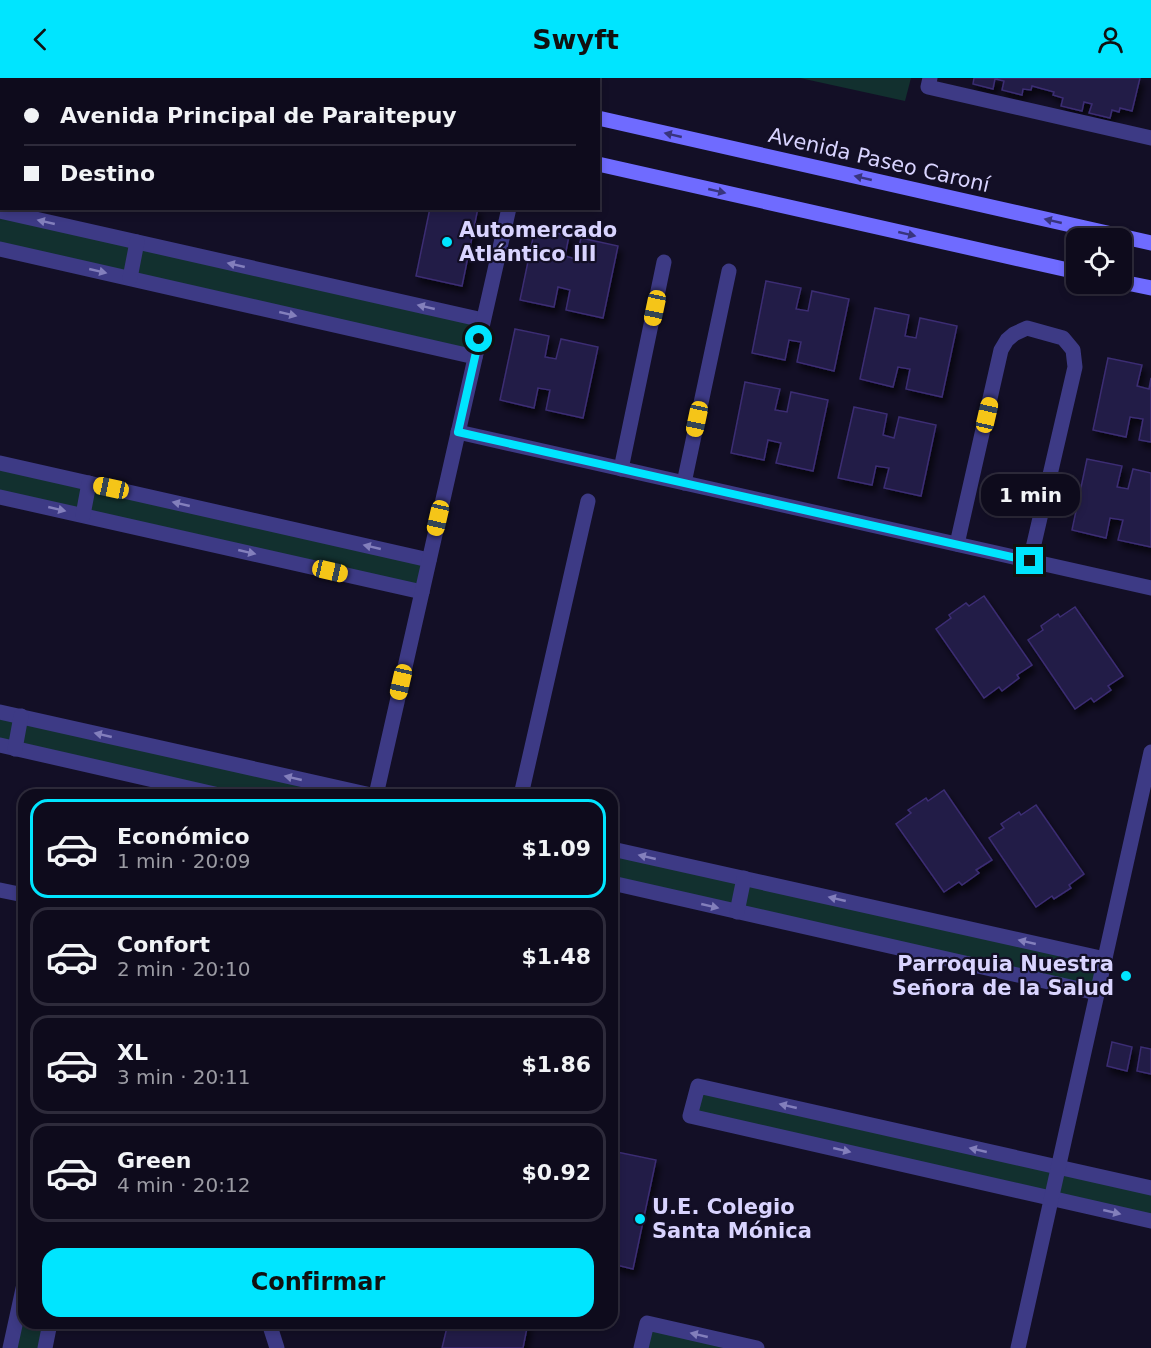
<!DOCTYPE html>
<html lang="es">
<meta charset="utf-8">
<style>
:root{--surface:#0e0b1c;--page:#1c1929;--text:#f1f3f6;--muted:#9b9ba3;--line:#2e2b3b;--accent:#00e5ff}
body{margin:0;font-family:"DejaVu Sans",sans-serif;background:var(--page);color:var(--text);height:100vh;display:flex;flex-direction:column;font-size:22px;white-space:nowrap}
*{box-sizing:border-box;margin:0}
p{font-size:20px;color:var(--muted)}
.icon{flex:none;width:33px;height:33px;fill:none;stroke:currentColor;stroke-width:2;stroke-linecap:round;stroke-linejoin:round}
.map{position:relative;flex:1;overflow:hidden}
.side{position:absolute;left:18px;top:711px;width:600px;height:540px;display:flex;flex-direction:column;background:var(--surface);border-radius:18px;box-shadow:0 3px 9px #0003,0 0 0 2px var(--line)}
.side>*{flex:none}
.hud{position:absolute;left:0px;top:0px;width:600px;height:132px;box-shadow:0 3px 9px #0003,0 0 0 2px var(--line);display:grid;align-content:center;height:132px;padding:0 24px;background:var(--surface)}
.fabs{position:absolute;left:1066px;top:150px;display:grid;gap:12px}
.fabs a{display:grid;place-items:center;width:66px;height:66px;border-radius:12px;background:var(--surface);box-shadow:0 3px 9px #0003,0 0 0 2px var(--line);font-size:30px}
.end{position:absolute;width:27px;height:27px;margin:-14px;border:8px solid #00e5ff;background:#111;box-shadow:0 0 0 3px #111}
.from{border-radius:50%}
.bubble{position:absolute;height:42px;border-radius:18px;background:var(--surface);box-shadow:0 3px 9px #0003,0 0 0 2px var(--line);font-size:20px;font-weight:800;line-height:42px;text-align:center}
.car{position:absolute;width:18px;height:36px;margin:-18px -9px;border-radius:8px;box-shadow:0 0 4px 2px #0007;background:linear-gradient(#f5c518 24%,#345 0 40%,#f5c518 0 76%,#345 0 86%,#f5c518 0)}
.hud b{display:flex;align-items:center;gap:21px;height:57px;font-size:22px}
.hud b+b{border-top:2px solid var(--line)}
.hud i{width:15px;height:15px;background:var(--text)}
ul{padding:10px 0 0;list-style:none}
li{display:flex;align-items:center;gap:18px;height:99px;margin:0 12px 9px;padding:0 12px;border:3px solid var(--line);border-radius:18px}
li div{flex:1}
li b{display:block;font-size:22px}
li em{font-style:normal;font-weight:800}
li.active{border-color:var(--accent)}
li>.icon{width:54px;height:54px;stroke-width:1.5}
.action{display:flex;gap:12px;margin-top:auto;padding:12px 24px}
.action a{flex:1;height:69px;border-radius:18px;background:var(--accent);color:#111;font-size:24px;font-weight:800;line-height:69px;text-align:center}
header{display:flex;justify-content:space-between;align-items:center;height:78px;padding:0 24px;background:var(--accent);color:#111;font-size:27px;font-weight:800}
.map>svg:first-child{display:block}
.green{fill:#12302f}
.building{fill:#241b47;stroke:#3b2d73;stroke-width:1.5;filter:url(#shadow)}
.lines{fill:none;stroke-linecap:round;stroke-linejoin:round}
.lane{stroke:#3d3a85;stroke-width:15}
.street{stroke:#3d3a85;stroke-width:15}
.secondary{stroke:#6f6bff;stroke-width:15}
.oneway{fill:#38347d}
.oneway2{fill:#837fbc}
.route{stroke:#00e5ff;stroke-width:8}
.poi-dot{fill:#00e5ff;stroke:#130f26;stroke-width:2}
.labels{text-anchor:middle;stroke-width:4.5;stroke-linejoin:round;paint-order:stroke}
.street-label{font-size:21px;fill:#d9d4ff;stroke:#130f26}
.poi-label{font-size:21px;font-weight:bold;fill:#d9d4ff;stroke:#130f26;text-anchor:start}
</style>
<header><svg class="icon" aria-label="back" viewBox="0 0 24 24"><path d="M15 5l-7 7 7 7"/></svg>Swyft<svg class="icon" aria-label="person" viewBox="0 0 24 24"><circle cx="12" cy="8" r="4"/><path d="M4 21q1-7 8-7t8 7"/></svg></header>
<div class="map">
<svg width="1151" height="1270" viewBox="0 0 1151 1270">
<defs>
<filter id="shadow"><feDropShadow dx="3.5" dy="6" stdDeviation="3" flood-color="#0009"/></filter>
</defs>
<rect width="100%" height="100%" fill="#130f26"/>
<g class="green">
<path d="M800 0H911L905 23Z"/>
<path d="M0 133 483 242 475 279 0 171Z"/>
<path d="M0 385 429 482 422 514 0 419Z"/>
<path d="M0 634 371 717H219L0 667Z"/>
<path d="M612 771 1105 881 1097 915 612 805Z"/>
<path d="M698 1008 1151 1110V1143L690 1038Z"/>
<path d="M24 1206V1245H50L45 1270H10Z"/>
<path d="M647 1245 756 1270H641Z"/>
</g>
<g class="building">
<path d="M974 0H1140L1132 33 1120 30 1119 34 1112 32 1110 40 1089 35 1092 26 1084 24 1082 33 1061 28 1063 20 1053 17 1054 14 1032 8 1031 12 1023 11 1022 17 1002 12 1004 3 995 1 993 11 973 6Z"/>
<path d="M430 130H478L462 208 416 198Z"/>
<path d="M535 150 569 158 565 178 576 181 581 160 618 168 603 240 566 232 570 212 558 209 554 229 520 222Z"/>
<path d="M766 203 801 210 796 231 808 233 812 213 849 221 834 293 797 284 801 264 789 262 785 282 752 275Z"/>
<path d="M875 230 909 237 905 258 916 260 920 240 957 248 942 319 906 311 910 291 898 289 893 309 860 301Z"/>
<path d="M515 251 549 258 545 279 556 281 561 261 598 269 583 340 546 332 550 312 538 310 534 330 500 322Z"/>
<path d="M1108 280 1142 287 1137 308 1149 311 1151 300V364L1139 362 1143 341 1130 339 1126 359 1093 352Z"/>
<path d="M745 304 780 311 775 332 787 334 791 314 828 322 813 393 776 385 781 365 768 362 764 382 731 375Z"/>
<path d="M854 329 887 336 883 357 894 360 899 339 936 347 921 418 884 410 889 390 876 388 872 407 838 400Z"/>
<path d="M1087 381 1122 388 1117 409 1128 411 1133 391 1151 395V469L1118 462 1123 442 1110 440 1106 460 1072 452Z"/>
<path d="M984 518 1032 587 1017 597 1019 600 1002 613 999 609 984 620 936 551 951 540 949 537 966 525 969 528Z"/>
<path d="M1075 529 1123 598 1108 608 1111 612 1094 624 1091 620 1075 631 1028 562 1043 552 1041 548 1058 536 1060 539Z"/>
<path d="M944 712 992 782 976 792 979 795 962 807 959 804 944 814 896 746 911 735 908 732 926 720 928 723Z"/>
<path d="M1036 727 1084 796 1069 807 1071 810 1054 821 1052 818 1036 829 989 760 1004 750 1001 746 1019 734 1021 737Z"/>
<path d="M1112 964 1132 969 1127 993 1107 988Z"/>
<path d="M1141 969 1151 971V996L1137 993Z"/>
<path d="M612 1073 656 1082 633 1191 612 1186Z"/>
<path d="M448 1245H528L523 1270H442Z"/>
</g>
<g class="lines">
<g class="lane">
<path d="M930 0 928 9 1151 60"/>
<path d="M458 354 1151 510"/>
<path d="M621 391 664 184"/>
<path d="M684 405 729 193"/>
<path d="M957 466 1001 272 1007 262 1014 256 1027 250 1063 260 1073 272 1075 289 1030 483"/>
</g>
<g class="street">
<path d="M539 2V0"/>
<path d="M0 133 483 242"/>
<path d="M0 171 475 279"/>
<path d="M130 200 137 164"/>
<path d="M0 385 429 482"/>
<path d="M0 419 422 514"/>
<path d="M83 437 89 405"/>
<path d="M0 634 371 717"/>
<path d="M0 667 219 717"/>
<path d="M15 671 21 638"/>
<path d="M376 717 509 130"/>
<path d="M521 717 588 423"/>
<path d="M612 771 1105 881"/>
<path d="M612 805 1097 915"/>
<path d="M0 812 24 817"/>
<path d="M737 834 744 800"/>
<path d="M1151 1110 698 1008 690 1038 1151 1143"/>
<path d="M269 1245 277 1270"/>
<path d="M10 1270 24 1206"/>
<path d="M45 1270 50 1245"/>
<path d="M641 1270 647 1245 757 1270"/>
<path d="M1018 1270 1151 674"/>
</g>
<g class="secondary">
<path d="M218 0 224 2"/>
<path d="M421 0 427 2"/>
<path d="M598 40 1151 165"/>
<path d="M598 86 1077 194"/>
<path d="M1122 204 1151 210"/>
</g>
</g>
<defs><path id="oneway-solid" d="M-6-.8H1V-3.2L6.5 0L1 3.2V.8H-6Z" transform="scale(1.5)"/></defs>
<g class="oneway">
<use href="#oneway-solid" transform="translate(673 57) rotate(-167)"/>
<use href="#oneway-solid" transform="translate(863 100) rotate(-167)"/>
<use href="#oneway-solid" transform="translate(717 113) rotate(13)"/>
<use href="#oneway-solid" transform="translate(1053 143) rotate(-167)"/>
<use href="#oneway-solid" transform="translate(907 156) rotate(13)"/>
</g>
<g class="oneway2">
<use href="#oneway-solid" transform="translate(46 144) rotate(-167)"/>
<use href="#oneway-solid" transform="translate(236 187) rotate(-167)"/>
<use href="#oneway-solid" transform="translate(98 193) rotate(13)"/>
<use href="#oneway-solid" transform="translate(426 229) rotate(-167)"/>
<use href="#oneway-solid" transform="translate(288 236) rotate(13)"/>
<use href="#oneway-solid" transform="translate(181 426) rotate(-167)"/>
<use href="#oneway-solid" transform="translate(57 431) rotate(13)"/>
<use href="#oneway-solid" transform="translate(372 469) rotate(-167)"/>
<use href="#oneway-solid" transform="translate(247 474) rotate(13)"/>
<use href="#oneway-solid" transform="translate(103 657) rotate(-167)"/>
<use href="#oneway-solid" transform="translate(293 700) rotate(-167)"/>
<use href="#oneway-solid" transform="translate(647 779) rotate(-167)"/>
<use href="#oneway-solid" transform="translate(837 821) rotate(-167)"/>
<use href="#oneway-solid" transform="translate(710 828) rotate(13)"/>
<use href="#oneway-solid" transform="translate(1027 864) rotate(-167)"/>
<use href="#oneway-solid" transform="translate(788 1028) rotate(-167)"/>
<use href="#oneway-solid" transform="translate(842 1072) rotate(13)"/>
<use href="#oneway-solid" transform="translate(978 1072) rotate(-167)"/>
<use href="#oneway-solid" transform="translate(1112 1134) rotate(13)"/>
<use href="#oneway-solid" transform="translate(699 1257) rotate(-167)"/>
</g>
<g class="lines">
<path class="route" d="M479 261 458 354 1030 483"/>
</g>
<g class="poi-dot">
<circle cx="447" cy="164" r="6"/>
<circle cx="1126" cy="898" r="6"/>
<circle cx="640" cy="1141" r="6"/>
</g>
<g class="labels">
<g class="street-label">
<text transform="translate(879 82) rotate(13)" y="7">Avenida Paseo Caroní</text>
</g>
<g class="poi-label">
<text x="459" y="159">Automercado<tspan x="459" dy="24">Atlántico III</tspan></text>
<text x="1114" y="893" text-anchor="end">Parroquia Nuestra<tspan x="1114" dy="24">Señora de la Salud</tspan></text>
<text x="652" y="1136">U.E. Colegio<tspan x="652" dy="24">Santa Mónica</tspan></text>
</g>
</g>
</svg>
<div class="fabs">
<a><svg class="icon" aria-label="locate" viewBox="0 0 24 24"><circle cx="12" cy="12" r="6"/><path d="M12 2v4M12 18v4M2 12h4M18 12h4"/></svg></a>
</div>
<i class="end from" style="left:479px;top:261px"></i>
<i class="end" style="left:1030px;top:483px"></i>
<div class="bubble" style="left:981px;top:396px;width:99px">1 min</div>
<i class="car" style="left:655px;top:230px;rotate:192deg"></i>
<i class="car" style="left:987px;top:337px;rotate:13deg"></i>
<i class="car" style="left:697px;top:341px;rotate:192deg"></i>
<i class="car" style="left:111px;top:410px;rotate:282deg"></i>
<i class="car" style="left:438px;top:440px;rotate:193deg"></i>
<i class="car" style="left:330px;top:493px;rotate:103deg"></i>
<i class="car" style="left:401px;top:604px;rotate:193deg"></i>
<div class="hud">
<b><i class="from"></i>Avenida Principal de Paraitepuy</b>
<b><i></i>Destino</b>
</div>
<section class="side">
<ul>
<li class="active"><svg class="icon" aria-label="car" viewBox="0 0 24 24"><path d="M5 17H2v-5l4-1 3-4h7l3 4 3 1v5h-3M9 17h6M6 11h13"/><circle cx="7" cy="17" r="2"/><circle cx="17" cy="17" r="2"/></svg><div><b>Económico</b><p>1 min · 20:09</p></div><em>$1.09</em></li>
<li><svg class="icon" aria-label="car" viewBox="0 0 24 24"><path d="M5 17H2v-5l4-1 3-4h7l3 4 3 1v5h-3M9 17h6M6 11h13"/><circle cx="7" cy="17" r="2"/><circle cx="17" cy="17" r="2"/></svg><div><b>Confort</b><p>2 min · 20:10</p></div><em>$1.48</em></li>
<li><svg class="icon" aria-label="car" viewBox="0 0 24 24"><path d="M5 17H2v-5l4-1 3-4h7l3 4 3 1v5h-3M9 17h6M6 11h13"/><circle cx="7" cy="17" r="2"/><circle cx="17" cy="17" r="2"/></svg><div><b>XL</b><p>3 min · 20:11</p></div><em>$1.86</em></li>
<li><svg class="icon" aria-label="car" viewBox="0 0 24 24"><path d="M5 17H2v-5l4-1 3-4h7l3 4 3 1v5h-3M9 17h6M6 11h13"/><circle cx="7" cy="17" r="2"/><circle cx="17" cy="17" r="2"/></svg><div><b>Green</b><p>4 min · 20:12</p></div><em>$0.92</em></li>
</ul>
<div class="action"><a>Confirmar</a></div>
</section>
</div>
